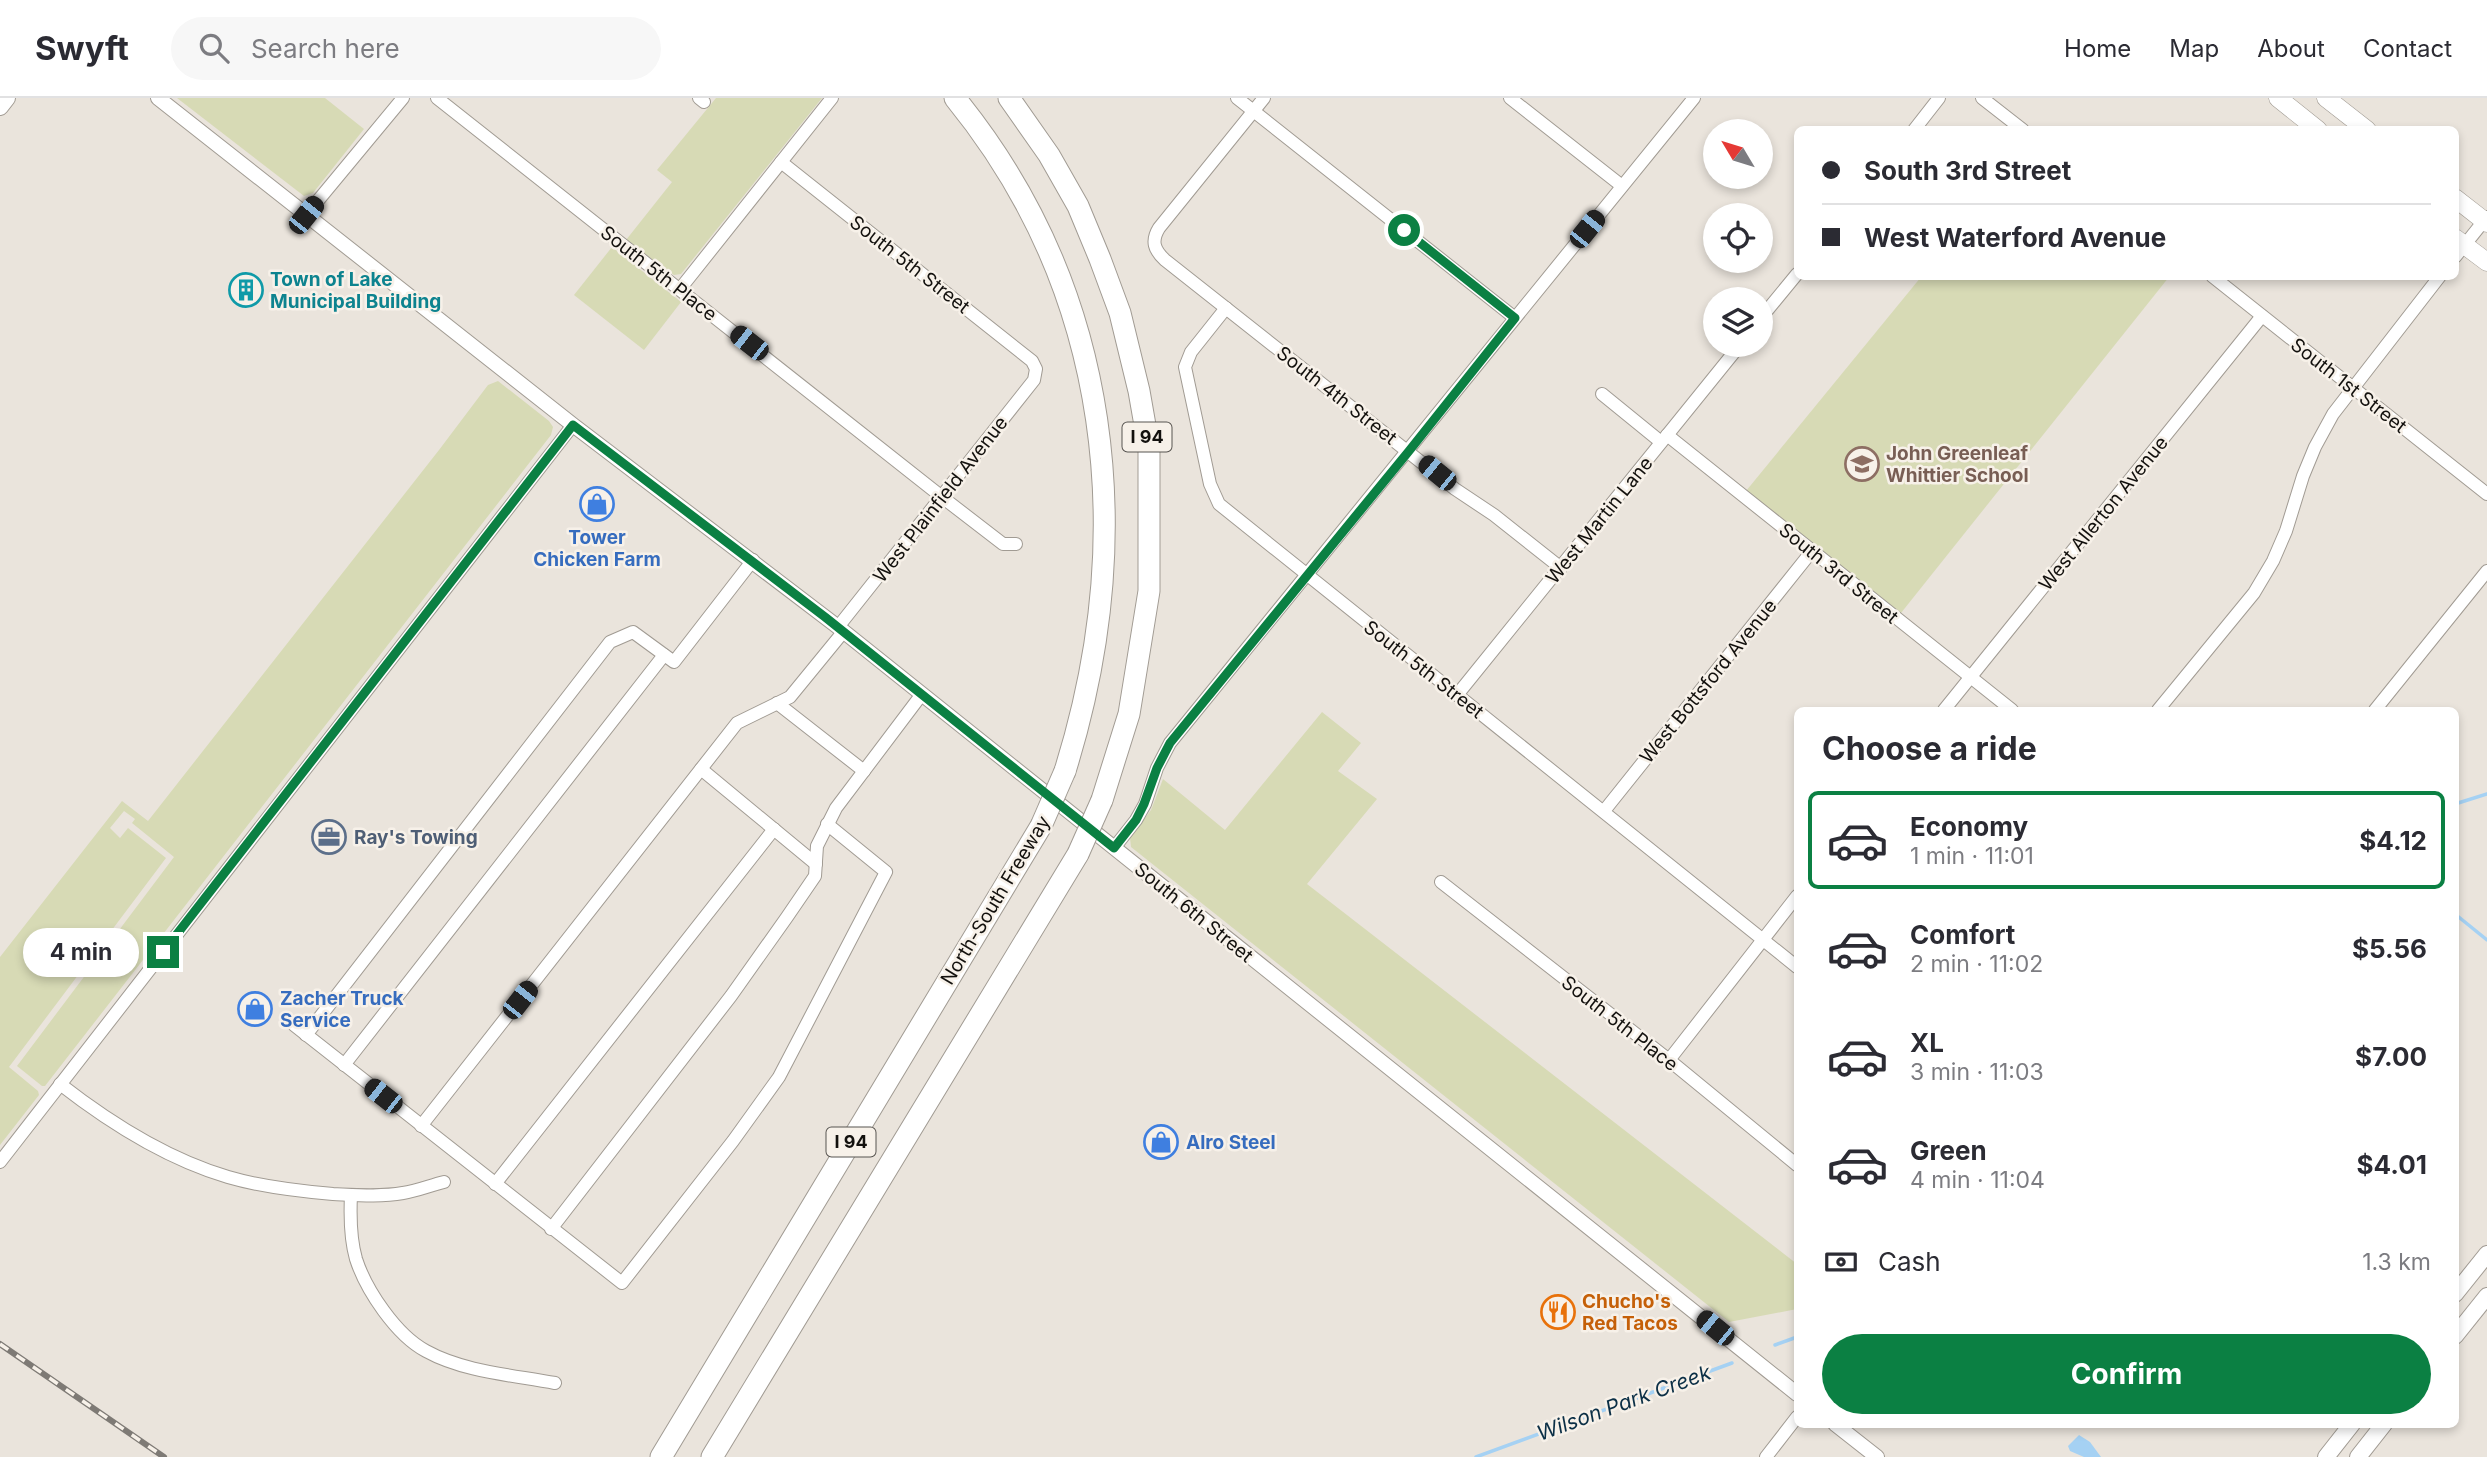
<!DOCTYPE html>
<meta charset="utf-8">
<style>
:root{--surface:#fff;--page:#f7f7f7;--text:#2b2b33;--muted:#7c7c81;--line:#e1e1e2;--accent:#0b8043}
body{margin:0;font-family:Inter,sans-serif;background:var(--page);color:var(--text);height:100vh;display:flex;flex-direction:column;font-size:26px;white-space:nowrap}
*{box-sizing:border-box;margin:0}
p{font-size:23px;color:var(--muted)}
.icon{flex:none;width:38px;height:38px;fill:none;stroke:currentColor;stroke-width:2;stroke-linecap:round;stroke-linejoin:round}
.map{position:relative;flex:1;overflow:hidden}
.panel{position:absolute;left:1794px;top:609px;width:665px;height:721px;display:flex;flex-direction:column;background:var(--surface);border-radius:10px;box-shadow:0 4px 10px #0003}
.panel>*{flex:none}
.top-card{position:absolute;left:1794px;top:28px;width:665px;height:154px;border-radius:10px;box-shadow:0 4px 10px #0003;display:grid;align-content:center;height:154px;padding:0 28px;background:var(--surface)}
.needle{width:46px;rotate:308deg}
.controls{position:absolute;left:1703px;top:21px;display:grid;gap:14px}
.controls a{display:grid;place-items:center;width:70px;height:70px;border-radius:50%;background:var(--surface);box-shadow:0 4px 10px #0003;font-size:35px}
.end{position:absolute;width:32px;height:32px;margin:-16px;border:9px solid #0b8043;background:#fff;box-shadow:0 0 0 4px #fff}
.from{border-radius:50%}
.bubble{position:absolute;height:49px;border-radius:24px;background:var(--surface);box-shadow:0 4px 10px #0003;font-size:23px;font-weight:700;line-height:49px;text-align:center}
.car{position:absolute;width:21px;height:42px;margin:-21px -10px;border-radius:9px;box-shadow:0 0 5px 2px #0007;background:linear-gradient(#222 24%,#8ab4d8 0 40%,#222 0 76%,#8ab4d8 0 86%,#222 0)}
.top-card b{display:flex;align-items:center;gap:24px;height:66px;font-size:26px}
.top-card b+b{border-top:2px solid var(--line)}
.top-card i{width:18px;height:18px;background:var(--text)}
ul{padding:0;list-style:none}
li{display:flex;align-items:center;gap:21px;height:98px;margin:0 14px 10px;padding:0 14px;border:4px solid transparent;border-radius:10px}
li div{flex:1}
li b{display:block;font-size:26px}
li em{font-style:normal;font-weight:700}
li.active{border-color:var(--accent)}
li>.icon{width:63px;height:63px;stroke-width:1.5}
h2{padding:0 28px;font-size:32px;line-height:84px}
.pay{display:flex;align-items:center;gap:18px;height:77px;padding:0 28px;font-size:26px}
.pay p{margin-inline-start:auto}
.action{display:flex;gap:14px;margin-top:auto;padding:14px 28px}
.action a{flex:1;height:80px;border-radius:42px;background:var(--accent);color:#fff;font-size:28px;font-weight:700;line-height:80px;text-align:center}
header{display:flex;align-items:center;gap:42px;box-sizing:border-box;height:98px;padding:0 35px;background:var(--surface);border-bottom:2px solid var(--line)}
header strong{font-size:33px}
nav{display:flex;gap:38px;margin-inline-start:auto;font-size:24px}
.search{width:490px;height:63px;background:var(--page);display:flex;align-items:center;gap:18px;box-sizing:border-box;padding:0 24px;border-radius:38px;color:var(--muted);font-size:26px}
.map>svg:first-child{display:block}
.green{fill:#d7dab5}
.water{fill:#a5d1f3}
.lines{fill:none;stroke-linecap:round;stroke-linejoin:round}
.stream{stroke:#a5d1f3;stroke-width:3.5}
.minor-casing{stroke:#a19b93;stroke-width:14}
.tertiary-casing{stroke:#a19b93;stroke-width:16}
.secondary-casing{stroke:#a19b93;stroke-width:18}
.primary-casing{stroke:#a19b93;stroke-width:19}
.motorway-casing{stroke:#a19b93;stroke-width:23}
.minor{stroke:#fff;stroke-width:12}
.tertiary{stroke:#fff;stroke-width:14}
.secondary{stroke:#fff;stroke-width:16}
.primary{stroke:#fff;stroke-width:18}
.motorway{stroke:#fff;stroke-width:21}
.rail-casing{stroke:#7e7a75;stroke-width:6}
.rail{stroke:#f7f1e9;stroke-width:3.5;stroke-dasharray:10;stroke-linecap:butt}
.motorway-bridge-casing{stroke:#a19b93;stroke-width:23;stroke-linecap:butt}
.motorway-bridge{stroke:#fff;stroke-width:21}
.route{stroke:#0b8043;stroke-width:9}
.labels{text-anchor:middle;stroke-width:5;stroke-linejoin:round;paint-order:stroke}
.shield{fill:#f7f1e9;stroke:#575450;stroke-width:2}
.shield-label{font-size:18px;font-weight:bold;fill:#13110e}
.street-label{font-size:19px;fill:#13110e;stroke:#f7f1e9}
.culture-label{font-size:19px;font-weight:bold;fill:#0d838f;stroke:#f7f1e9;text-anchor:start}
.education-label{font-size:19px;font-weight:bold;fill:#785e54;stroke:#f7f1e9;text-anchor:start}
.shop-label{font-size:19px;font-weight:bold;fill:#366cbe;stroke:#f7f1e9;text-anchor:start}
.service-label{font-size:19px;font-weight:bold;fill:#4e5e75;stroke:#f7f1e9;text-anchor:start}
.food-label{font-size:19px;font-weight:bold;fill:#c56008;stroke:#f7f1e9;text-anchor:start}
.water-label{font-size:21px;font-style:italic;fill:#0b2f46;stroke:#f7f1e9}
</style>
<header>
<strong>Swyft</strong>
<div class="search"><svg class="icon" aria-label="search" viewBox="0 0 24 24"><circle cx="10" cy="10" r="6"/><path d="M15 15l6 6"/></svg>Search here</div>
<nav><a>Home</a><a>Map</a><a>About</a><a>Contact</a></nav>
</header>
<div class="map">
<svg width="2487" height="1359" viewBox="0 0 2487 1359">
<rect width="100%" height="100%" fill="#eae4dc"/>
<g class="green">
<path d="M177 0H325L364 31 313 95 304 98Z"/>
<path d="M716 0H822L681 176 674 177 626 142 672 84 657 72Z"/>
<path d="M612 149 681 204 644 252 574 197Z"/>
<path d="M1921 179H2169L1901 515 1746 393Z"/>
<path d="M498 283 549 323 553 329 551 337 45 988H42L17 968 174 759 132 725 135 721 124 713 110 730 120 740 128 730 166 760 9 969 38 993 39 997 0 1047V859L122 703 148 723 439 352 488 287Z"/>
<path d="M1322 614 1361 645 1338 673 1377 701 1307 786 1797 1166V1211L1729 1224 1131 749 1130 740 1151 712 1163 681 1225 732Z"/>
</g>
<path class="water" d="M2079 1337 2090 1344 2101 1359H2084L2070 1353 2068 1348Z"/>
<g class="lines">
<g class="stream">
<path d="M2455 706 2487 696"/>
<path d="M2455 816 2487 842"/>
<path d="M1775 1247 1797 1239"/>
<path d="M1476 1359 1732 1265"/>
</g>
<g class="minor-casing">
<g id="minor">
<path d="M437 0 942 399 1003 446H1016"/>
<path d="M699 0 704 4"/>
<path d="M1237 0 1515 220"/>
<path d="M1264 0 1159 130C1151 143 1154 152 1165 162L1455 391 1494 417 1561 470"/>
<path d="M1510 0 1622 88"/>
<path d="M1982 0 2023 32"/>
<path d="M1914 32 1939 0"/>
<path d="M781 64 1032 263 1036 271 1034 282 838 529"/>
<path d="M306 117 403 0"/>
<path d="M2455 159 2487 119"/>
<path d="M2212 178 2487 396"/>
<path d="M680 191 832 0"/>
<path d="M1226 210 1191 254 1185 269 1210 386 1219 406 1797 869"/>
<path d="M1760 221 1797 176"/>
<path d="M1602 296 1661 344"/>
<path d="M1667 337 2012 612"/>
<path d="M1457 597 1740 247"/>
<path d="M777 605 864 673"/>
<path d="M1944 612 2262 218"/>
<path d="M2158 612 2254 495 2273 463 2286 433 2303 378 2315 349 2333 316 2440 178"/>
<path d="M2375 612 2487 473"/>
<path d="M701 671 816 766"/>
<path d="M1604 713 1812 453"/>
<path d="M1114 750 1136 722 1145 706 1157 670 1170 645 1694 0"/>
<path d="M1441 784 1669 962 1797 1067"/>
<path d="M294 927 622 1185 733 1043 779 979 886 774 827 726"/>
<path d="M306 937 610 544 633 534 674 564 753 462"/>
<path d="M1669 962 1797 798"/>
<path d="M344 967 664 557"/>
<path d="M60 986C110 1025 167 1061 228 1079 262 1089 298 1093 333 1096 356 1097 381 1099 403 1095 417 1093 431 1087 444 1084"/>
<path d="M421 1028 737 625 790 599 844 533"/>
<path d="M0 1064 573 327"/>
<path d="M495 1086 774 731"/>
<path d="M351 1097C350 1118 350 1140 356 1161 366 1192 396 1237 426 1253 464 1274 513 1277 555 1285"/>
<path d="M551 1131 731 898 787 819 815 778 817 748 836 710 922 596"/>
<path d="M1766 1359 1797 1319"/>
</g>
</g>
<g class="tertiary-casing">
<g id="tertiary">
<path d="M158 0 573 327 838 529 1797 1296"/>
<path d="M1835 1326 1877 1359"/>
</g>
</g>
<g class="secondary-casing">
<g id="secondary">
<path d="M0 9 7 0"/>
<path d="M2455 1196 2487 1156"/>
<path d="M2455 1238 2487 1198"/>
<path d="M2326 1359 2352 1326"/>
<path d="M2358 1359 2384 1326"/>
</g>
</g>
<g class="primary-casing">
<g id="primary">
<path d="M2278 0 2318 32"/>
<path d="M2326 0 2367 32"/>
<path d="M2455 100 2487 125"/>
<path d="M2455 140 2487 164"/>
</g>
</g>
<g class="motorway-casing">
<g id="motorway">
<path d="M955 0C1113 194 1138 439 1065 673"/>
<path d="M1009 0 1049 57 1078 108 1100 161 1120 215 1139 293 1149 350V493L1129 616 1102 702"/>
<path d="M661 1359 1041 728"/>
<path d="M712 1359 1078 756"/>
</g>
</g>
<use href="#minor" class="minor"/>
<use href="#tertiary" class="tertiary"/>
<use href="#secondary" class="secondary"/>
<use href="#primary" class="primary"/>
<use href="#motorway" class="motorway"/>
<g class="rail-casing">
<path id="rail" d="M0 1246 164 1359"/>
</g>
<use href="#rail" class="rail"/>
<g class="motorway-bridge-casing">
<g id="motorway-bridge">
<path d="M1041 728 1065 673"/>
<path d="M1078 756 1102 702"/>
</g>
</g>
<use href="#motorway-bridge" class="motorway-bridge"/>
</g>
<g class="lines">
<path class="route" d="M163 854 573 327 825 519 1114 750 1136 722 1144 706 1157 670 1170 645 1409 353 1515 220 1404 132"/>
</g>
<defs>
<g id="building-ring" transform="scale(1.75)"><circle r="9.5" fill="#f7f1e9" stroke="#0f9aa8" stroke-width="1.5"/><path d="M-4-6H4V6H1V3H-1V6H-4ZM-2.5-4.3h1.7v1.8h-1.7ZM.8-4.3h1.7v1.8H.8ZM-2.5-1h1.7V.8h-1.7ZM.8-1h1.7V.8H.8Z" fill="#0f9aa8"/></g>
<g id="school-ring" transform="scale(1.75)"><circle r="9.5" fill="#f7f1e9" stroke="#8d6e63" stroke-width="1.5"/><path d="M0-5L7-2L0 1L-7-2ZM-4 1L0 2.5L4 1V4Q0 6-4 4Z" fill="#8d6e63"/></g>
<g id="shop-ring" transform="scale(1.75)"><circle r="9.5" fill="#f7f1e9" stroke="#3f7fe0" stroke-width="1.5"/><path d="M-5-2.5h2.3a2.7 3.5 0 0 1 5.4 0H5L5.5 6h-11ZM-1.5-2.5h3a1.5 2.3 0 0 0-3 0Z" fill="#3f7fe0"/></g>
<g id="office-ring" transform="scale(1.75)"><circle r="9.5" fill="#f7f1e9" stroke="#5c6f8a" stroke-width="1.5"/><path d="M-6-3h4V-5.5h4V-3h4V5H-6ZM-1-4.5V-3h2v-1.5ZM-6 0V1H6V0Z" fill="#5c6f8a"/></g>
<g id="restaurant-ring" transform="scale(1.75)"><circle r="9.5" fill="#f7f1e9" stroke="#e8710a" stroke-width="1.5"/><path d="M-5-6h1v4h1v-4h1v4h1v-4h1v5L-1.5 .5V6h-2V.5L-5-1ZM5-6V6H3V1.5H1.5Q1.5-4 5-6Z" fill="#e8710a"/></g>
</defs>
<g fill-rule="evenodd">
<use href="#building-ring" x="246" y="192"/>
<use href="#school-ring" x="1862" y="366"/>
<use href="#shop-ring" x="597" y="406"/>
<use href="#office-ring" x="329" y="739"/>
<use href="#shop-ring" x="255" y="911"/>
<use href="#shop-ring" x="1161" y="1044"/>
<use href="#restaurant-ring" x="1558" y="1214"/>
</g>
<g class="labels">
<g class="shield">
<rect x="1122.5" y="324.5" width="49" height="29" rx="5"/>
<rect x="826.5" y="1029.5" width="49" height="29" rx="5"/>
</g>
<g class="shield-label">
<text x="1147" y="345">I 94</text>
<text x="851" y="1050">I 94</text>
</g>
<g class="street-label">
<text transform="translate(910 166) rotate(38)" y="7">South 5th Street</text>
<text transform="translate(659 175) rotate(38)" y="7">South 5th Place</text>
<text transform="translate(2349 287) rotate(38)" y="7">South 1st Street</text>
<text transform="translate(1337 297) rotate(38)" y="7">South 4th Street</text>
<text transform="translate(940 401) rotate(-52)" y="7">West Plainfield Avenue</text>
<text transform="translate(2103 415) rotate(-51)" y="7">West Allerton Avenue</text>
<text transform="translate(1599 422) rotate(-51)" y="7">West Martin Lane</text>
<text transform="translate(1839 475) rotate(39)" y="7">South 3rd Street</text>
<text transform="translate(1424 571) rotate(38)" y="7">South 5th Street</text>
<text transform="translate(1708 583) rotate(-51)" y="7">West Bottsford Avenue</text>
<text transform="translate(995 802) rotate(-59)" y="7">North-South Freeway</text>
<text transform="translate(1194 814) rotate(39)" y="7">South 6th Street</text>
<text transform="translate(1620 925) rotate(38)" y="7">South 5th Place</text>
</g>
<g class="culture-label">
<text x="270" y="188">Town of Lake<tspan x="270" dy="22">Municipal Building</tspan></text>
</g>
<g class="education-label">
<text x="1886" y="362">John Greenleaf<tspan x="1886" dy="22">Whittier School</tspan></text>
</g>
<g class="shop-label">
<text x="597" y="446" text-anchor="middle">Tower<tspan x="597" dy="22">Chicken Farm</tspan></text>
<text x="280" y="907">Zacher Truck<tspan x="280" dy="22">Service</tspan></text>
<text x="1186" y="1051">Alro Steel</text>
</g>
<g class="service-label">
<text x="354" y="746">Ray's Towing</text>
</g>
<g class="food-label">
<text x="1582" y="1210">Chucho's<tspan x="1582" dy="22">Red Tacos</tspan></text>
</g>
<g class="water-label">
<text transform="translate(1624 1305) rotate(-20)" y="7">Wilson Park Creek</text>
</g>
</g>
</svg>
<div class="controls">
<a><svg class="needle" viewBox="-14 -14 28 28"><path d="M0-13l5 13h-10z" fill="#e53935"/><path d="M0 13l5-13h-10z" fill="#7c7c81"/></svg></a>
<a><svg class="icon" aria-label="locate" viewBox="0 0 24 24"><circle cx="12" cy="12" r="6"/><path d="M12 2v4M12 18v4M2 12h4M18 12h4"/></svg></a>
<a><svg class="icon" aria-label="layers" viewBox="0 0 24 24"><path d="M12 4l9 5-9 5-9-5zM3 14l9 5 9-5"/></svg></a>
</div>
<i class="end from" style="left:1404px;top:132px"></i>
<i class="end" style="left:163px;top:854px"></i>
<div class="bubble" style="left:23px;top:830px;width:116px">4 min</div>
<i class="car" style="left:306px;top:117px;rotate:39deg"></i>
<i class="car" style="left:1587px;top:131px;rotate:39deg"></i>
<i class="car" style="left:749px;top:245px;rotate:308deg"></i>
<i class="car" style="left:1437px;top:375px;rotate:309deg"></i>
<i class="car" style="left:520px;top:902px;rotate:38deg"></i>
<i class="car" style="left:383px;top:998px;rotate:308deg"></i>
<i class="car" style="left:1715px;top:1230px;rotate:309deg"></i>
<div class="top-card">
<b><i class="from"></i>South 3rd Street</b>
<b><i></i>West Waterford Avenue</b>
</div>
<section class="panel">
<h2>Choose a ride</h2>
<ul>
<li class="active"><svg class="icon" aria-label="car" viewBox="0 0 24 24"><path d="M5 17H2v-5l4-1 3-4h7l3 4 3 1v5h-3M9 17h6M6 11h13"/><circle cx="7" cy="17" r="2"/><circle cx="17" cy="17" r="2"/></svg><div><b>Economy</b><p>1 min · 11:01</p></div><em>$4.12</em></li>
<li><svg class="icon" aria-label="car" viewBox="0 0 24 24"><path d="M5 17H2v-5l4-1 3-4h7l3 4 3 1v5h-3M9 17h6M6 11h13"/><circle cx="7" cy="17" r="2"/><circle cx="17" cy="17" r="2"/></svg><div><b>Comfort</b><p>2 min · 11:02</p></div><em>$5.56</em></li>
<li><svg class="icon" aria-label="car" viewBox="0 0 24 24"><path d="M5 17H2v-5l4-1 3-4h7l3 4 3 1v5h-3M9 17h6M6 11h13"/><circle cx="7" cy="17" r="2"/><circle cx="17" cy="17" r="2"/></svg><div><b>XL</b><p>3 min · 11:03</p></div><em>$7.00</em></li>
<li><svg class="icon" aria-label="car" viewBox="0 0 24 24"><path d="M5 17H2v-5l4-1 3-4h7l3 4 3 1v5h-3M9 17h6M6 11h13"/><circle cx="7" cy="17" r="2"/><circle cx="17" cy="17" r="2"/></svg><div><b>Green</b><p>4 min · 11:04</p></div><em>$4.01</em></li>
</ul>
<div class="pay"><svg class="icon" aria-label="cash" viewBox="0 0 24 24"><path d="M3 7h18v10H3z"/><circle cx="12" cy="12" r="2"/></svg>Cash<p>1.3 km</p></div>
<div class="action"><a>Confirm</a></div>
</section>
</div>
